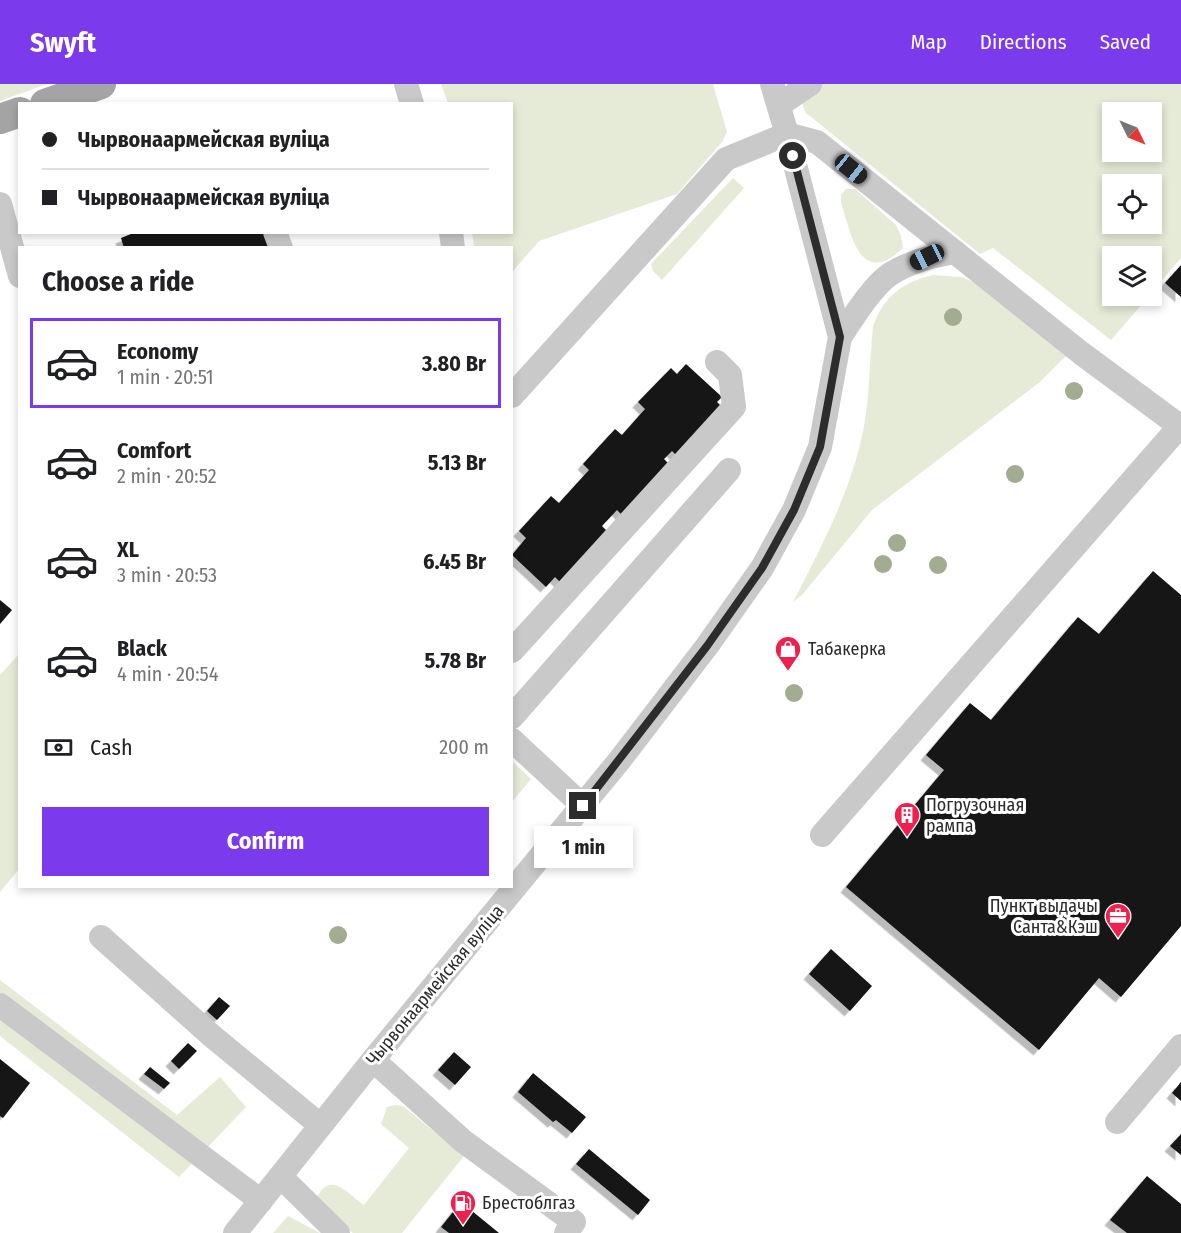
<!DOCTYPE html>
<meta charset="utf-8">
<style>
:root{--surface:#fff;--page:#f2f2f2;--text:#202124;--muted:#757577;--line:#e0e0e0;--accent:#7c3aed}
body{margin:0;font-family:"Fira Sans Condensed",sans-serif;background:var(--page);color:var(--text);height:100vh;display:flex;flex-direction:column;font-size:22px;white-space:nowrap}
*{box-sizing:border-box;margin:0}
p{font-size:20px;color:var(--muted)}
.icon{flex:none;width:33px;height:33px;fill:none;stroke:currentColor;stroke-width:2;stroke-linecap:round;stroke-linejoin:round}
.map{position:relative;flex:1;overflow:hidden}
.panel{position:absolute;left:18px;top:162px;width:495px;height:642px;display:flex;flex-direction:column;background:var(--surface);border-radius:0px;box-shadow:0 3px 9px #0003}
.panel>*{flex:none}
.banner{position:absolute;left:18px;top:18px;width:495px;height:132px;border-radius:0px;box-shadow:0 3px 9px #0003;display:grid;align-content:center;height:132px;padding:0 24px;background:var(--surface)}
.needle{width:39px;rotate:133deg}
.controls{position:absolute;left:1102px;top:18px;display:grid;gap:12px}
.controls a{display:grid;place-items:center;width:60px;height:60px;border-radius:0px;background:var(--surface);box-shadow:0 3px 9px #0003;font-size:30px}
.end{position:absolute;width:27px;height:27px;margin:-14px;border:8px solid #2c2c2c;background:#fff;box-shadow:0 0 0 3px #fff}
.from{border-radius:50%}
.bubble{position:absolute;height:42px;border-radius:0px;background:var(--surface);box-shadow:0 3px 9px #0003;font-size:20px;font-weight:700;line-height:42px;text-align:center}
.car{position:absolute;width:18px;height:36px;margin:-18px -9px;border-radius:8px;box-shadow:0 0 4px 2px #0007;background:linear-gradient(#222 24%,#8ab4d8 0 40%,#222 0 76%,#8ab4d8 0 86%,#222 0)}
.banner b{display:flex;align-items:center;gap:21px;height:57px;font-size:22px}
.banner b+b{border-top:2px solid var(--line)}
.banner i{width:15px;height:15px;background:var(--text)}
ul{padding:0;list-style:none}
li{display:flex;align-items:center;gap:18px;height:90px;margin:0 12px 9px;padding:0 12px;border:3px solid transparent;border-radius:0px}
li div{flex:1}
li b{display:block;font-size:22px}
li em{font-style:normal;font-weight:700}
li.active{border-color:var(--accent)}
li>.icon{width:54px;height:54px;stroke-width:1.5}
h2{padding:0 24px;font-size:27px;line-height:72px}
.pay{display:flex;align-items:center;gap:15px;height:66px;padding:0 24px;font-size:22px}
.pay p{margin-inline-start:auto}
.action{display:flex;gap:12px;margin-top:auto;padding:12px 24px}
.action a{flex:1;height:69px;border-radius:0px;background:var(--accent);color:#fff;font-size:24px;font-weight:700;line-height:69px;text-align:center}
header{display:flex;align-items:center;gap:36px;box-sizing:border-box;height:84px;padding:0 30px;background:var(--accent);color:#fff}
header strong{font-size:28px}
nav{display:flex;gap:33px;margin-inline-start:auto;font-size:21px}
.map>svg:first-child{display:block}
.green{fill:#e5ebd7;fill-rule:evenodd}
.building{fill:#131313;filter:url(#shadow)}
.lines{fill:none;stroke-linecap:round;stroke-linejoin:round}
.minor{stroke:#c9c9c9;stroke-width:24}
.major{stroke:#a4a4a4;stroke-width:30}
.tree{fill:#a2ac91}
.route{stroke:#2c2c2c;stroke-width:8}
.labels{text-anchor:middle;stroke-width:6;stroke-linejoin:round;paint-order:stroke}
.poi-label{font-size:18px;fill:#2c2c2c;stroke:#fff;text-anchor:start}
.street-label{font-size:18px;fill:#2c2c2c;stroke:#fff}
</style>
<header>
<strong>Swyft</strong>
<nav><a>Map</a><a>Directions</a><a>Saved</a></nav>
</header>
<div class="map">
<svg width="1181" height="1149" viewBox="0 0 1181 1149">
<defs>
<filter id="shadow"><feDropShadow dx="-5.5" dy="5.5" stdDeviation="0" flood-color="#0004"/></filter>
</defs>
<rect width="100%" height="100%" fill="#fff"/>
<g class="green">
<path d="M0 0H47L0 17Z"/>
<path d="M441 0H713L727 48 722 58 677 110 539 157 512 188V164L474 163 472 149 512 148V20L448 19Z"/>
<path d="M797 0H1181V174L1152 208V172H1113V212H1149L1111 256 993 164 980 170 805 28ZM1113 28H1152V68H1113ZM1113 100H1152V140H1113Z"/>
<path d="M733 94 744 104 662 196 653 187 651 180Z"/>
<path d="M846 105H855L896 141 901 152 903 164C860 205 851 150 841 118V111Z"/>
<path d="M933 191 961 193 981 201 1066 272 1040 298 872 426 802 511 793 518C819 468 846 416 860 361 870 323 869 281 873 242 885 211 902 199 933 191Z"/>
<path d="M19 570V785L0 808V591Z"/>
<path d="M512 677 531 695 512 718Z"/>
<path d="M0 896 177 1031 220 993 246 1023 179 1093 0 952Z"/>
<path d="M395 1021 403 1022 464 1072 402 1149H353L323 1127 317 1114C330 1085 349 1111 364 1121L409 1064 381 1040 387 1023Z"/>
<path d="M288 1132 320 1149H273Z"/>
</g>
<g class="building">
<path d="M136 148H269L275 164H124L121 154Z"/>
<path d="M1181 181V213L1165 199Z"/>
<path d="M686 280 722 313 717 318 721 322 676 371 672 367 664 375 669 380 622 431 617 426 602 442 607 447 560 498 555 493 546 503 512 471 526 454 519 447 551 412 559 419 589 386 583 380 615 345 622 351 645 325 638 318 671 284 677 290Z"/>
<path d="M1153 487 1181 511V842L1121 913 1099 894 1039 966 846 803 944 686 926 671 970 619 991 636 1078 533 1099 550Z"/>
<path d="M0 516 12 526 0 540Z"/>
<path d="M831 865 872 902 850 927 809 890Z"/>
<path d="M219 913 230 922 217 936 207 927Z"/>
<path d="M188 959 197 967 179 985 171 977Z"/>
<path d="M454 968 471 983 455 1001 438 986Z"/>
<path d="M0 975 30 999 3 1034 0 1032Z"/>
<path d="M150 983 170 999 164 1005 144 990Z"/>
<path d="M533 989 586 1033 572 1049 556 1036 553 1038 518 1008Z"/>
<path d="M1181 998V1017L1172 1009Z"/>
<path d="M1181 1050V1071L1170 1062Z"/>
<path d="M589 1065 650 1116 638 1131 576 1080Z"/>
<path d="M1147 1092 1181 1120V1149H1127L1110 1136Z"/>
<path d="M461 1118 499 1149H449L441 1143Z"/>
</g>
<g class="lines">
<g class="minor">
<path d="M406 0 412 20"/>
<path d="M779 21 810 0"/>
<path d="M0 120 20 192"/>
<path d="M275 148 281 164"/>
<path d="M451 148 453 164"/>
<path d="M840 253C853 234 871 204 889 191 908 178 932 172 955 168"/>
<path d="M512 312 726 75 787 50 817 58 1081 269 1181 343"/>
<path d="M512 567 734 323 730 291 717 278"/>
<path d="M512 633 729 386"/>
<path d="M512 656 583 722"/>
<path d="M822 751 1180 342"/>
<path d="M101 853 212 952 320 1041"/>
<path d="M0 921 261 1117"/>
<path d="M373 976 463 1057 574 1138 566 1149"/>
<path d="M1117 1038 1181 962"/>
<path d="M281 1093 338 1149"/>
<path d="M235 1149 373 976 619 677 707 562 762 484 794 426 820 363 840 253 787 50 772 0"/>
</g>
<g class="major">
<path d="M45 20 101 0"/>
<path d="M0 35 20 28"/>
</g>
</g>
<g class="tree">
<circle cx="953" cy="233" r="9"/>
<circle cx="1074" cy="307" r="9"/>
<circle cx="1015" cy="390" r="9"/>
<circle cx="897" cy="459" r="9"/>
<circle cx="883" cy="480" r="9"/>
<circle cx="938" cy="481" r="9"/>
<circle cx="794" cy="609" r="9"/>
<circle cx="338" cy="851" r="9"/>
</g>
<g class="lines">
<path class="route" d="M583 722 707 562 762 484 794 426 820 363 840 253 793 72"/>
</g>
<defs>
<g id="shop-pin" transform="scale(1.35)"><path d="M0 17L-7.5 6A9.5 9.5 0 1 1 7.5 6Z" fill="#f0204e" stroke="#fff"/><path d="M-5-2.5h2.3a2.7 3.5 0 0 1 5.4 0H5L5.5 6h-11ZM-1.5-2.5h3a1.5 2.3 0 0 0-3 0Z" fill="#fff"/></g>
<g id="building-pin" transform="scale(1.35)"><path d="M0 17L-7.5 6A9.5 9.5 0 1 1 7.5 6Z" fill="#f0204e" stroke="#fff"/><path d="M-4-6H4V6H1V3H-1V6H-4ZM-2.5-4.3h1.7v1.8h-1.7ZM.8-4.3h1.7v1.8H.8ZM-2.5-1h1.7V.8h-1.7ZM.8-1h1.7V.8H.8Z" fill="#fff"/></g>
<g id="office-pin" transform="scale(1.35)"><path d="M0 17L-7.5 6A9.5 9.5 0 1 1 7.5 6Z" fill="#f0204e" stroke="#fff"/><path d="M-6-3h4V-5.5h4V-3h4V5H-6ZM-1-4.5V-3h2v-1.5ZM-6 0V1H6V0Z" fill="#fff"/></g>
<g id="fuel-pin" transform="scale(1.35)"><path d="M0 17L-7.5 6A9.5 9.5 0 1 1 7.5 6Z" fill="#f0204e" stroke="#fff"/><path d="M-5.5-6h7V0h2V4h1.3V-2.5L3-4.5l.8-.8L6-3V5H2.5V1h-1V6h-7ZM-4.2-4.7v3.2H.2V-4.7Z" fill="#fff"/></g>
</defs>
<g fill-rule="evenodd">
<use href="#shop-pin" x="788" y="565"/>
<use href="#building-pin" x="907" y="731"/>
<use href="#office-pin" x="1118" y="832"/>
<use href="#fuel-pin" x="463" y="1119"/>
</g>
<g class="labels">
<g class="poi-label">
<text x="808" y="571">Табакерка</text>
<text x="926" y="727">Погрузочная<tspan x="926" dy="21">рампа</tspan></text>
<text x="1098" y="828" text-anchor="end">Пункт выдачы<tspan x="1098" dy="21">Санта&amp;Кэш</tspan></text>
<text x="482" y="1125">Брестоблгаз</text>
</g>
<g class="street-label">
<text transform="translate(435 901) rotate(-50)" y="6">Чырвонаармейская вуліца</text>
</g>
</g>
</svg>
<div class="controls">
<a><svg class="needle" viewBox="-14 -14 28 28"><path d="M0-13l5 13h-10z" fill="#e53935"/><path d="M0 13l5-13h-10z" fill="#757577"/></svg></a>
<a><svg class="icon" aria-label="locate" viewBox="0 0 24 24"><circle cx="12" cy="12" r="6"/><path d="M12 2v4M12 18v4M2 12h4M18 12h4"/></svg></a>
<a><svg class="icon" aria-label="layers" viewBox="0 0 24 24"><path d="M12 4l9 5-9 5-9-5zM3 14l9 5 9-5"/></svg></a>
</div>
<i class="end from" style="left:793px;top:72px"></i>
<i class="end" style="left:583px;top:722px"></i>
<div class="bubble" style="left:534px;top:742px;width:99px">1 min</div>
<i class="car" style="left:851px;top:85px;rotate:129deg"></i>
<i class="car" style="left:927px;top:173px;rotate:244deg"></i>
<div class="banner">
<b><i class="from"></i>Чырвонаармейская вуліца</b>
<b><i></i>Чырвонаармейская вуліца</b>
</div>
<section class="panel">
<h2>Choose a ride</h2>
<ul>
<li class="active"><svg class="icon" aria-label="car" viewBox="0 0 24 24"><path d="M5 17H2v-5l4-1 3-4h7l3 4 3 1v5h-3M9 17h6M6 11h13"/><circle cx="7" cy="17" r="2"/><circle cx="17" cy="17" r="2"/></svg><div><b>Economy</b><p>1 min · 20:51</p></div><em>3.80 Br</em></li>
<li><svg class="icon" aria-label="car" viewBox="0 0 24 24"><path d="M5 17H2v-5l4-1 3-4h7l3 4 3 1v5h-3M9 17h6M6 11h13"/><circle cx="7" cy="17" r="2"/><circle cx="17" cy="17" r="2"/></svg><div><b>Comfort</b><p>2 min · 20:52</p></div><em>5.13 Br</em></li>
<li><svg class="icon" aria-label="car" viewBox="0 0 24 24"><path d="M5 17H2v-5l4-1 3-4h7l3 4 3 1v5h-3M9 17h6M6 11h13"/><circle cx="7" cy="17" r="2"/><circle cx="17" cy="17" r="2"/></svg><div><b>XL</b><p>3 min · 20:53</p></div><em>6.45 Br</em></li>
<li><svg class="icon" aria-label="car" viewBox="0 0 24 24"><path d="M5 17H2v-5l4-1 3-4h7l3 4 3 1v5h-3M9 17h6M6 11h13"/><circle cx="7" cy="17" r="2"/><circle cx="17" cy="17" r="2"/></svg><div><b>Black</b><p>4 min · 20:54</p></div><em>5.78 Br</em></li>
</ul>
<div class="pay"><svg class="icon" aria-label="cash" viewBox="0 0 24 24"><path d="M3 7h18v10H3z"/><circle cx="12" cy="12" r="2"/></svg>Cash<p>200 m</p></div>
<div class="action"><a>Confirm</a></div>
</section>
</div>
